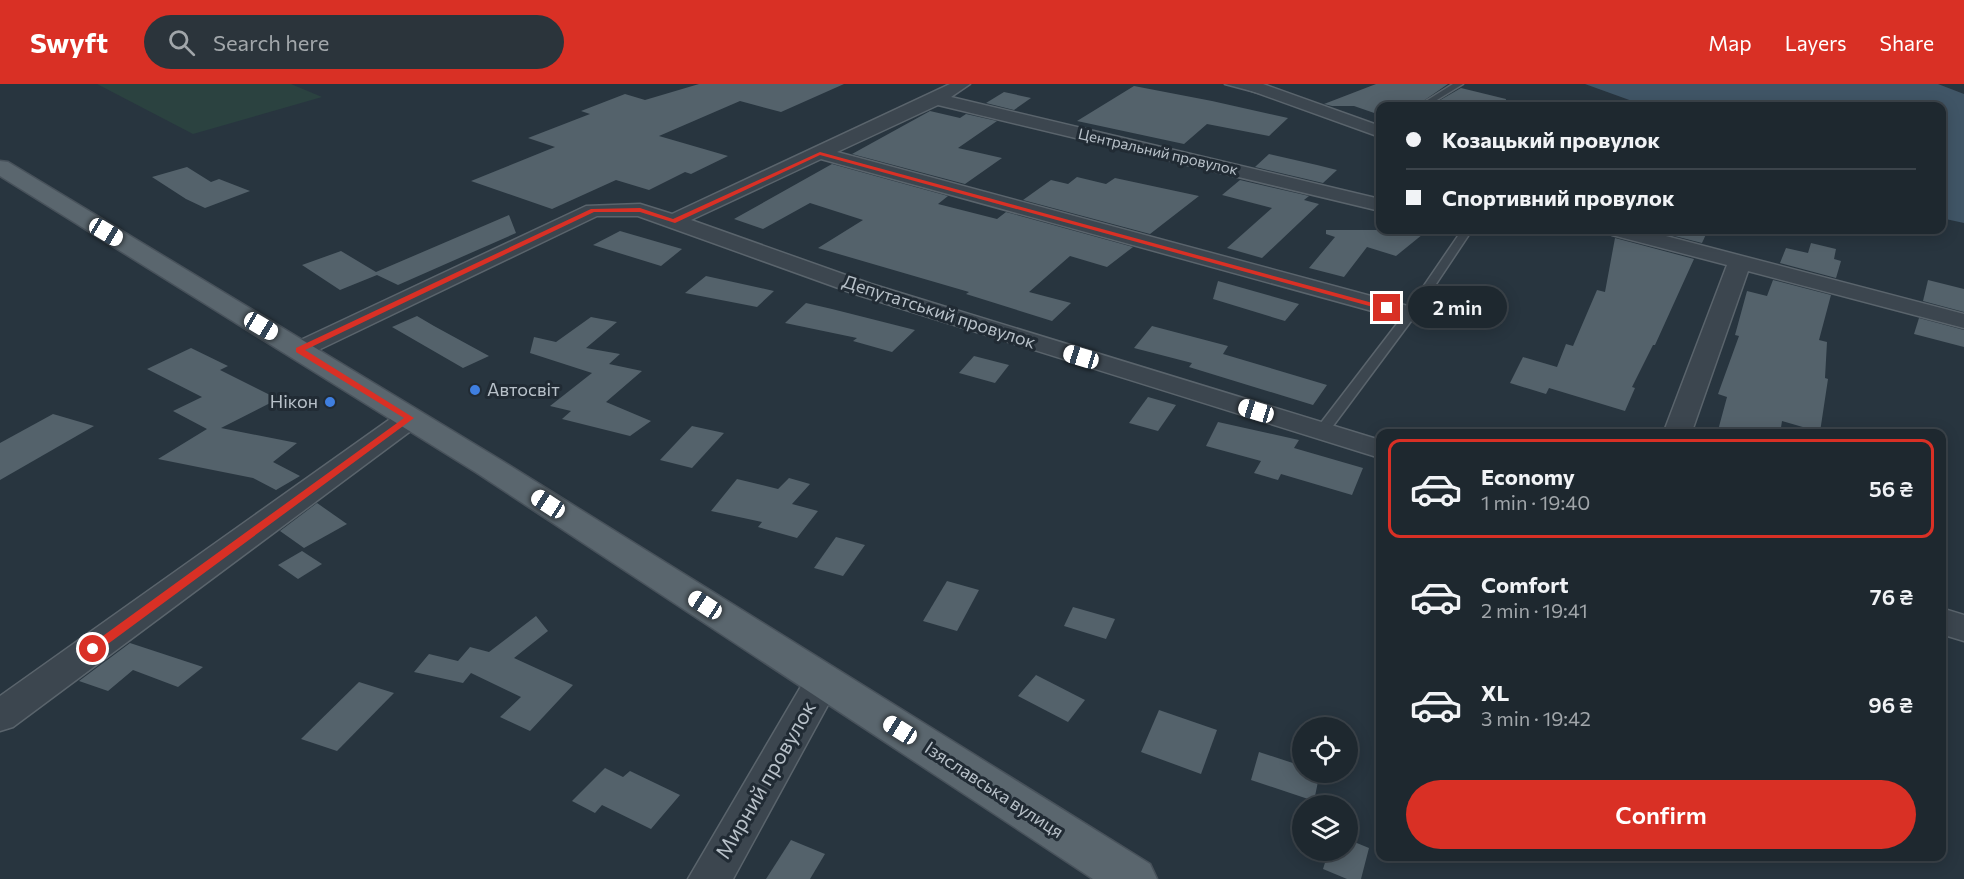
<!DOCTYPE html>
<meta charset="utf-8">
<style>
:root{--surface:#1e282f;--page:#2b343b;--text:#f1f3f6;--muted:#a1a6aa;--line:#3c444b;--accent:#d93025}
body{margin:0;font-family:Commissioner,sans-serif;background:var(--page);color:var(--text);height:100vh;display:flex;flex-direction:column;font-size:22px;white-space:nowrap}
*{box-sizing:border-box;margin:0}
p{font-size:20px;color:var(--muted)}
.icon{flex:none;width:33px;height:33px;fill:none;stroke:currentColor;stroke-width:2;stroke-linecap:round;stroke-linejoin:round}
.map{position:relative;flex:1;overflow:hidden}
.sheet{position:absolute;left:1376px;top:345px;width:570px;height:432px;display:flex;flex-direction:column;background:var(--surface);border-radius:12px;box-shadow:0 3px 15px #0003,0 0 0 2px var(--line)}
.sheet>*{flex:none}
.hud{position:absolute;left:1376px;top:18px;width:570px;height:132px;border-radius:12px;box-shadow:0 3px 15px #0003,0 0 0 2px var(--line);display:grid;align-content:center;height:132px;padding:0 30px;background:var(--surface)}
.fabs{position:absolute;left:1292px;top:633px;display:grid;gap:12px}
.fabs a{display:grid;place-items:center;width:66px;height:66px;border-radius:50%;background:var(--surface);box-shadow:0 3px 15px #0003,0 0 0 2px var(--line);font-size:30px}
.end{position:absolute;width:27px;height:27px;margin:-14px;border:8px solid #d93025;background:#fff;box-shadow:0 0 0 3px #fff}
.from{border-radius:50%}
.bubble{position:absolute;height:42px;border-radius:21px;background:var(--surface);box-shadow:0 3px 15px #0003,0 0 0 2px var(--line);font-size:20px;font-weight:600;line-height:42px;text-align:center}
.car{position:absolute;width:18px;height:36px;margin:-18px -9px;border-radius:8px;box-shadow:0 0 4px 2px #0007;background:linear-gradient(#fff 24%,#345 0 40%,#fff 0 76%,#345 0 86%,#fff 0)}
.hud b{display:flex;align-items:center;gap:21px;height:57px;font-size:22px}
.hud b+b{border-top:2px solid var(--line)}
.hud i{width:15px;height:15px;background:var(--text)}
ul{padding:10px 0 0;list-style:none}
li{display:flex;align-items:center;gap:18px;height:99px;margin:0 12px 9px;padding:0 18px;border:3px solid transparent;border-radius:12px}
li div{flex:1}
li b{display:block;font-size:22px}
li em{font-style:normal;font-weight:600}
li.selected{border-color:var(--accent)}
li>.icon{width:54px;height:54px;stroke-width:1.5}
.primary-button{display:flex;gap:12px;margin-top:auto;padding:12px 30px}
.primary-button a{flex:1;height:69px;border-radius:36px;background:var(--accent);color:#fff;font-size:24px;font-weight:600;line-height:69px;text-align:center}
header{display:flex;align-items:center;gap:36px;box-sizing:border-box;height:84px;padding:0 30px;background:var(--accent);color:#fff}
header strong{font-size:28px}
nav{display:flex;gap:33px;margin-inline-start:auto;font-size:21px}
.search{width:420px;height:54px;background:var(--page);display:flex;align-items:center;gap:15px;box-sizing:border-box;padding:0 21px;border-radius:33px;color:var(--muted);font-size:22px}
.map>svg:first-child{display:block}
.green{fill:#2b4240}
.water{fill:#405566}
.building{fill:#54626b}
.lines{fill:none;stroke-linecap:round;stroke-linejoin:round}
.service-casing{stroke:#5a646c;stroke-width:3}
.minor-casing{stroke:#5a646c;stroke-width:3}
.primary-casing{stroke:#48525b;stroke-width:3}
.service{fill:#3c464f;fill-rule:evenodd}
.minor{fill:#3c464f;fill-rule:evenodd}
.primary{fill:#5a666e;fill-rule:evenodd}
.route{fill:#d93025}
.shop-dot{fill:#3f7fe0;stroke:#212b34;stroke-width:2}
.labels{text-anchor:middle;stroke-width:6;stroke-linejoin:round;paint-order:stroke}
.far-street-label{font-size:15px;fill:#b8c1c9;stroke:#212b34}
.street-label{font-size:18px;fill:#b8c1c9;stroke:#212b34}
.poi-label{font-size:18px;fill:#b8c1c9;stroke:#212b34;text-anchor:start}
.near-street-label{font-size:21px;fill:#b8c1c9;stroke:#212b34}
</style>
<header>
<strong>Swyft</strong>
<div class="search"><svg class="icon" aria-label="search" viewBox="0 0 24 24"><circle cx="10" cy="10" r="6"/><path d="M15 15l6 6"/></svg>Search here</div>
<nav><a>Map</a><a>Layers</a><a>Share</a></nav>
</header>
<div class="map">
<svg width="1964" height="795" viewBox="0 0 1964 795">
<rect width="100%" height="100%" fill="#28353f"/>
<path class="green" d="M97 0H291L322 13 193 50Z"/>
<path class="water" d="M1585 0H1938L1964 10V139L1941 134V22H1646Z"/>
<g class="building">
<path d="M699 0H844L781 28 740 17 659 52 728 72 691 90 685 88 649 106 616 96 552 125 471 97 555 63 528 54 590 30 581 27 625 10 645 16Z"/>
<path d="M1376 0H1448L1416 22H1380V31L1354 22H1332L1324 20Z"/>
<path d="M1134 2 1212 17 1288 34 1269 52 1207 40 1184 60 1077 37Z"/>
<path d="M1461 4 1506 15 1505 22H1430Z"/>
<path d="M1004 8 1031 14 1014 26 986 19Z"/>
<path d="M930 27 960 34 966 30 997 37 958 64 1002 74 965 100 852 70Z"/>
<path d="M1269 70 1317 81 1337 86 1323 99 1255 83Z"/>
<path d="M832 80 948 112 938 120 997 135 1006 128 1133 163 1107 183 1070 172 1029 208 1071 219 1052 237 966 210 969 208 818 164 863 136 810 119 763 145 734 135Z"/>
<path d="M187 83 211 98 219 95 250 107 205 124 186 115 152 93Z"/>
<path d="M1077 93 1106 100 1115 94 1199 112 1150 150 1023 116 1051 96 1068 100Z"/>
<path d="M1240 96 1309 112 1304 116 1319 120 1262 174 1227 164 1272 124 1222 111Z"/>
<path d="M509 131 516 149 398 201 377 191 340 206 302 181 341 167 376 188Z"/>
<path d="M1326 146H1428L1396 172 1367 163 1344 193 1309 184 1335 153 1326 150Z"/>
<path d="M1651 146H1708L1702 159Z"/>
<path d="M620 147 682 165 661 182 593 161Z"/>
<path d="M1615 154 1694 175 1655 261H1653L1632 303 1635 304 1625 327 1549 304 1546 310 1510 299 1523 273 1557 283 1566 260 1573 262 1597 206 1605 208Z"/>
<path d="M1811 159 1836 165 1834 175 1841 177 1836 194 1780 179 1786 164 1808 169Z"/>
<path d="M706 192 774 207 757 223 685 209Z"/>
<path d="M1773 196 1831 211 1819 256 1827 258 1825 294 1828 295 1820 348 1782 337 1780 350H1717L1727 313 1718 310 1739 252 1735 251 1747 207 1767 212Z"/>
<path d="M1928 196 1964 205V228L1923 217Z"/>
<path d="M1218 197 1299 220 1285 237 1213 215Z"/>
<path d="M806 219 832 225 915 246 892 268 853 257 857 254 785 239Z"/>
<path d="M417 232 434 242 489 272 463 284 392 243Z"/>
<path d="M591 233 617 238 586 264 620 270 609 280 642 287 606 318 651 337 630 352 562 335 571 327 550 322 592 289 530 269 534 253 556 258Z"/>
<path d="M1919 234 1964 246V263L1914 250Z"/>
<path d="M1152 242 1228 262 1223 270 1327 301 1313 321 1189 283 1192 279 1134 264Z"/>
<path d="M191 264 228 282 220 286 278 315 221 344 297 359 273 378 300 392 276 406 253 394 158 375 207 345 173 327 202 313 147 285Z"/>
<path d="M974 272 1009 281 995 299 959 289Z"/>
<path d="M1148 313 1176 321 1158 347 1129 339Z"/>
<path d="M53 330 94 342 0 396V359Z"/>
<path d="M1218 338 1299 356 1294 364 1363 384 1352 411 1281 390 1278 396 1254 389 1261 377 1206 362Z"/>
<path d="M692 342 724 349 692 384 660 376Z"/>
<path d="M789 394 810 400 792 420 818 427 797 454 758 443 762 438 711 427 737 395 778 405Z"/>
<path d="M317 419 347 440 304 464 280 447Z"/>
<path d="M836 453 865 461 843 492 814 484Z"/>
<path d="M302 467 322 480 298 495 278 481Z"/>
<path d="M947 497 979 506 957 547 923 537Z"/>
<path d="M1073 523 1115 535 1106 555 1064 542Z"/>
<path d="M536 532 548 547 514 574 573 601 530 647 500 633 521 613 471 589 463 599 414 588 429 570 458 577 470 563 489 568Z"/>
<path d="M130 559 203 583 178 603 133 586 108 607 79 597Z"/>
<path d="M1036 591 1085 616 1068 638 1018 612Z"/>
<path d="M359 598 394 609 337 667 301 655Z"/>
<path d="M1159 626 1217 646 1201 690 1141 668Z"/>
<path d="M1259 668 1302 682V688H1320L1314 717 1251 696Z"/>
<path d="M605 684 623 693 630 687 680 711 651 745 602 721 595 729 572 717Z"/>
<path d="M1347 755 1369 764 1361 795H1347L1323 785 1329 766H1347Z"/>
<path d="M791 756 825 770 810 795H766Z"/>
</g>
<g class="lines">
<g class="service-casing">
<g id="service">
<path d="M1225 0H1241L1263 6 1259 9Z"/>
<path d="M1453 0H1463L1427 22H1418Z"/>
<path d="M1462 146H1472L1414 233 1327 350H1317L1315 347 1317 344 1406 228Z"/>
</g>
</g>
<g class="minor-casing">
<g id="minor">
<path d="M950 0H970L951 13 1380 115V127L938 21 837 68 1419 225 1422 230 1419 235 1410 237 1401 235 821 75 691 136 871 200 1380 356V374L855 210 638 132H597L308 271 299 274 290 271 286 266 290 261 586 122 640 120 672 130Z"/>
<path d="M1239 0H1263L1380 42V53L1241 3Z"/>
<path d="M1610 146H1643L1964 230V244L1748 187 1691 350H1663L1727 181 1612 151Z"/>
<path d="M410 326 420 328 424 334 420 340 13 643 0 647V612L400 328Z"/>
<path d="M1941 524 1964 531V557L1941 550Z"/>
<path d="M823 583 836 587 841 597 733 795H688L810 587Z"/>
</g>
</g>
<g class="primary-casing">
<path id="primary" d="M0 77 8 78 499 375 1150 780 1157 795H1093L477 389 0 92Z"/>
</g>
<use href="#service" class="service"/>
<use href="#minor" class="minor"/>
<use href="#primary" class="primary"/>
</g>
<path class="route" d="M820 68 1391 224 1384 226 820 71 675 139 640 128H594L305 266 414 334 97 568H89V562L404 334 296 268V264L591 125 640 124 673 135Z"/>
<g class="shop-dot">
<circle cx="475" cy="306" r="6"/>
<circle cx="330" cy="318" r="6"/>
</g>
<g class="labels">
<g class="far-street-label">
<text transform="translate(1158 68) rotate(13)" y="5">Центральний провулок</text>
</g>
<g class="street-label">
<text transform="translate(939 228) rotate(18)" y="6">Депутатський провулок</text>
<text transform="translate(994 706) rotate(33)" y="6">Ізяславська вулиця</text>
</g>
<g class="poi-label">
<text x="487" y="312">Автосвіт</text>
<text x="318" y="324" text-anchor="end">Нікон</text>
</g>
<g class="near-street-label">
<text transform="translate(766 696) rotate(-60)" y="7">Мирний провулок</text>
</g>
</g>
</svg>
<div class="fabs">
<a><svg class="icon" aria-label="locate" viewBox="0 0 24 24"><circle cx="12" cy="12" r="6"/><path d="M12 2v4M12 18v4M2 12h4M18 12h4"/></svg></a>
<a><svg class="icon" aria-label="layers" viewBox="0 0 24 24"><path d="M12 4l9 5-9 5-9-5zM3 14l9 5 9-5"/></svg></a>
</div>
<i class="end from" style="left:93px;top:565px"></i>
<i class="end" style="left:1387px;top:224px"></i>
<div class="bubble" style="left:1408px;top:202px;width:99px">2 min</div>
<i class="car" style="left:106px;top:148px;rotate:121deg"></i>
<i class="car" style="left:261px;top:242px;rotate:121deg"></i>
<i class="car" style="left:1081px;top:273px;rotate:287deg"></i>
<i class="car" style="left:1256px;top:327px;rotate:287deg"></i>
<i class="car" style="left:548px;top:420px;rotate:303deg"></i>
<i class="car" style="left:705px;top:521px;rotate:303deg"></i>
<i class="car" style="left:900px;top:646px;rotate:302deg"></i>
<div class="hud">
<b><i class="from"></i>Козацький провулок</b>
<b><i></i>Спортивний провулок</b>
</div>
<section class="sheet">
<ul>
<li class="selected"><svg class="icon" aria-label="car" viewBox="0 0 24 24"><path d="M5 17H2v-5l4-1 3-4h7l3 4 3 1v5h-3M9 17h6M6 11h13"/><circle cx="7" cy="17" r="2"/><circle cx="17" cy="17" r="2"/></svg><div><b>Economy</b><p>1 min · 19:40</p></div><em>56 ₴</em></li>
<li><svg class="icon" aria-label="car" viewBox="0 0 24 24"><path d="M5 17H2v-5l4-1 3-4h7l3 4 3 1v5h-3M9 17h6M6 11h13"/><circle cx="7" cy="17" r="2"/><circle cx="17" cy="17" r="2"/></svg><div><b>Comfort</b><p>2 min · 19:41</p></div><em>76 ₴</em></li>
<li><svg class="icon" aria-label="car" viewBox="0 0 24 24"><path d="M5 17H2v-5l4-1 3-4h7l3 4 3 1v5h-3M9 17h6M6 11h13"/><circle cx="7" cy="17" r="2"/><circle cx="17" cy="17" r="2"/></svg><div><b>XL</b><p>3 min · 19:42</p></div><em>96 ₴</em></li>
</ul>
<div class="primary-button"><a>Confirm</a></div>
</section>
</div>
